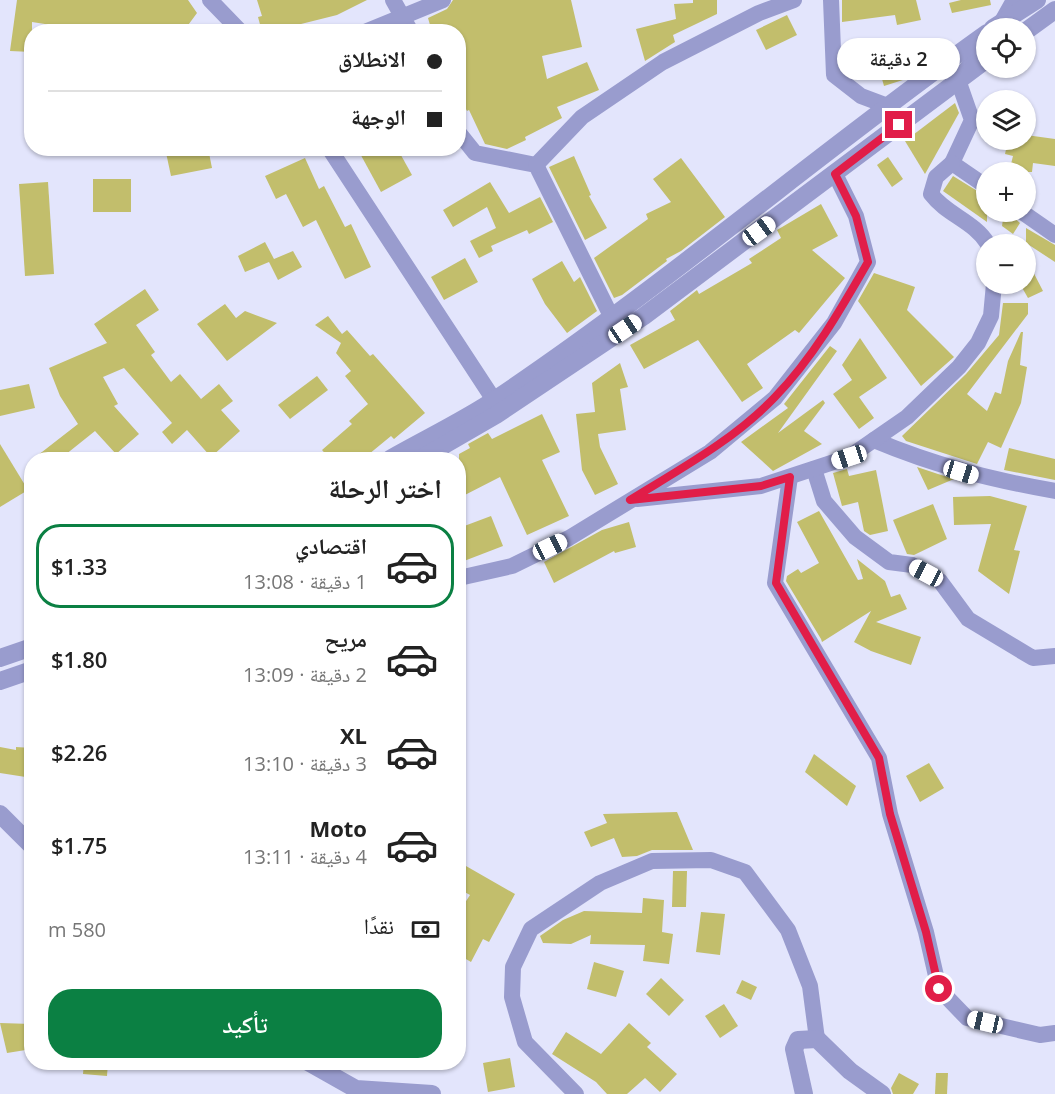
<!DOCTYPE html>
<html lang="ar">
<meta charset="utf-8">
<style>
:root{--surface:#fff;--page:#f2f2f2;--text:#222;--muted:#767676;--line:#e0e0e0;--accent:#0b8043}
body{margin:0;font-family:"Open Sans","Noto Naskh Arabic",sans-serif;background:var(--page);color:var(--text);direction:rtl;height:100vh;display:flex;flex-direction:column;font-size:22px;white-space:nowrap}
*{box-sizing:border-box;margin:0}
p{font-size:20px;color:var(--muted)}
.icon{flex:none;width:33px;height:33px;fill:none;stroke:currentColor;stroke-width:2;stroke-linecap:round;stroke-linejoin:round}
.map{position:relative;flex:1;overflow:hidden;direction:ltr}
.side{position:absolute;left:24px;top:452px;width:442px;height:618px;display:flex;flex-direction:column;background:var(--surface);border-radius:24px;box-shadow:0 2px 4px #0004;direction:rtl}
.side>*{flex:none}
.top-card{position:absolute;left:24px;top:24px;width:442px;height:132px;border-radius:24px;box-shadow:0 2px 4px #0004;direction:rtl;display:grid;align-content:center;height:132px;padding:0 24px;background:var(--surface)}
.buttons{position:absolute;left:976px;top:18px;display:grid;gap:12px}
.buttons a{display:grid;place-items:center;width:60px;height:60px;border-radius:50%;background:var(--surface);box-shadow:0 2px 4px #0004;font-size:30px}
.end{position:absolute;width:27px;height:27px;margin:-14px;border:8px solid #e11d48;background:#fff;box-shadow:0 0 0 3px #fff}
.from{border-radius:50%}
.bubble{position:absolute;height:42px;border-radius:21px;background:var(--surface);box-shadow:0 2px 4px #0004;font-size:20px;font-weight:600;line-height:42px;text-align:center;direction:rtl}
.car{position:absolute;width:18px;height:36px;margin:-18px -9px;border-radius:8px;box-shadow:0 0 4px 2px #0007;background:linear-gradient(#fff 24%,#345 0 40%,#fff 0 76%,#345 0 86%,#fff 0)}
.top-card b{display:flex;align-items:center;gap:21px;height:57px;font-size:22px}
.top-card b+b{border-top:2px solid var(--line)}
.top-card i{width:15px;height:15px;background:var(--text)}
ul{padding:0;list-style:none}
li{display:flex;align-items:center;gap:18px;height:84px;margin:0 12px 9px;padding:0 12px;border:3px solid transparent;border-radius:24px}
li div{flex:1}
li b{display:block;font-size:22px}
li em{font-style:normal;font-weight:600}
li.on{border-color:var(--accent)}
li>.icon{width:54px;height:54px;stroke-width:1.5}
h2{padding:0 24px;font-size:27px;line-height:72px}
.pay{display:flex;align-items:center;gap:15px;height:66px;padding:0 24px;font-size:22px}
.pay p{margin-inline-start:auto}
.cta{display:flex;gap:12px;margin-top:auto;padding:12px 24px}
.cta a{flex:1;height:69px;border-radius:24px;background:var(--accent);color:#fff;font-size:24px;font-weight:600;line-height:69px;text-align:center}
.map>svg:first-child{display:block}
.building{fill:#c2be6c}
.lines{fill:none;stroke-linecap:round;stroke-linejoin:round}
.minor{stroke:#999cce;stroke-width:16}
.tertiary{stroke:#999cce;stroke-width:18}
.route{stroke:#e11d48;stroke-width:8}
</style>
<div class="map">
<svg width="1055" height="1094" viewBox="0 0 1055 1094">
<rect width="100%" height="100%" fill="#e3e5fc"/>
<g class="building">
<path d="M17 0H188L197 13 183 32H63L64 27 32 22V52L10 51Z"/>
<path d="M257 0H367L337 15 289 27 290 32H262L258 17 262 16Z"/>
<path d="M453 0H571L582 47 542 56 547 79 587 62 599 90 557 107 562 118 525 137 526 140 507 149 485 144 469 110 467 111 459 96V32H432L428 18 447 9Z"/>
<path d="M693 0H717V14L673 35 675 42 645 61 636 29 676 19 674 4 693 3Z"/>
<path d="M842 0H916L921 20 897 25 895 15 842 22Z"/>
<path d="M961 0H990L991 5 952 13 949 3Z"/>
<path d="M787 15 797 35 766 50 756 30Z"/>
<path d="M923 42 930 61 908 72 909 76 906 79 884 86 880 72 855 78 844 70V58L899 43 901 50Z"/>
<path d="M955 103 959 113 925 174 905 141Z"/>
<path d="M1026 135 1055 139V166L1033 163 1032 172H1009L1013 156 1005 154 1008 140H1026Z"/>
<path d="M165 148H208L212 168 171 176Z"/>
<path d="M357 148H397L412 175 381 192Z"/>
<path d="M574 156 591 195 589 196 607 228 585 240 549 167Z"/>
<path d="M888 157 903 179 892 187 877 165Z"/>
<path d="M305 158 319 189 324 186 345 227 351 224 371 267 345 279 316 220 303 227 286 194 276 199 265 176Z"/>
<path d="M681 158 725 217 681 251 666 259 667 261 622 295 614 298 594 258 648 219 646 214 671 202 653 179Z"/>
<path d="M953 176 987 197V222L943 191Z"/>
<rect x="93" y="179" width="38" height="33"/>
<path d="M48 182 54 274 25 276 19 184Z"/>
<path d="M490 182 509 213 540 197 553 222 529 234 527 230 491 246 493 251 479 258 470 241 496 228 487 207 453 227 443 210Z"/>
<path d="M821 204 838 236 812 250 845 278 799 333 795 330 747 364 763 388 742 402 698 340 644 369 630 345 675 320 670 311 697 290 699 294 752 263 749 259 781 238 777 230Z"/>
<path d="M1004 212H1012L1013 217 1020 223 1013 234 1002 226Z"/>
<path d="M1026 228 1055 245V262L1026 243Z"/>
<path d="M265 242 274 259 293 251 302 267 278 280 269 262 245 272 238 256Z"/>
<path d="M465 258 478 282 444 300 431 277Z"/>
<path d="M1026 258 1043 291 1028 298 1020 284H1026Z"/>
<path d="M562 261 574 282 580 277 597 311 567 333 545 304 532 279Z"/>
<path d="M874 273 915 287 907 310 954 357 921 386 858 301Z"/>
<path d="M145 289 159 310 136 325 155 352 151 355 171 382 180 374 201 399 219 384 233 401 221 410 240 431 211 457 187 430 172 444 162 432 172 423 124 368 103 377 118 404 114 406 139 434 116 454 95 431 60 459H33L78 424 60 396 49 368 107 343 94 324Z"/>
<path d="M1003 303H1028V314L967 394 987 411 995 392 1001 394 1008 361 1021 332H1023L1020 365 1027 367 1021 403 1001 448 988 442 977 464 906 441 902 436 966 374 999 335Z"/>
<path d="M225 304 236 318 245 311 277 323 227 361 197 324Z"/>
<path d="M328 316 342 334 347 330 370 356 373 354 425 413 394 439 391 436 363 459H330L322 450 352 424 349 421 368 404 345 376 351 371 336 353 341 343 315 325Z"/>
<path d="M860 338 887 378 859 397 874 418 859 429 833 394 852 380 842 365Z"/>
<path d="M830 346 837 351 778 433 823 400 825 403 804 431 822 444 773 471 741 442 788 408 784 404Z"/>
<path d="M620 363 628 387 620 389 626 430 598 434 600 447 618 484 595 495 582 470 576 414 595 412 592 383Z"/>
<path d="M317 376 328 390 290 419 278 405Z"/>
<path d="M29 384 35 408 0 416V390Z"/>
<path d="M542 414 560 452 542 460 569 516 527 535 500 477 459 498V454L470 448 468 444 488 433 492 439Z"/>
<path d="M0 444 28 490 0 507Z"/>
<path d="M1009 448 1055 459V480L1004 470Z"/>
<path d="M917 467 938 474 954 479 928 490Z"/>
<path d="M847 469 849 476 876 470 888 531 870 535 864 531 858 502 842 506 833 473Z"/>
<path d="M990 496 1027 506 1014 550 1020 551 1009 594 978 571 991 524 954 525 953 497Z"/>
<path d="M933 504 947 539 914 555 907 554 893 520Z"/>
<path d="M819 511 858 580 863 579 857 559 885 581 891 597 900 594 907 609 876 622 921 637 911 665 871 651 854 642 871 611 822 642 821 639 786 581 787 576 798 569 801 573 819 563 797 522Z"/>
<path d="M491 516 503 546 464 561 459 548V528Z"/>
<path d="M629 522 636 547 615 553 614 551 554 583 544 562 602 530Z"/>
<path d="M0 747 16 750V747L32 748V778L0 773Z"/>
<path d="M814 754 856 786 847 806 805 772Z"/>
<path d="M929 763 944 788 920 802 906 776Z"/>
<path d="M677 812 693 850H652L637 856 622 857 614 838 591 847 584 832 607 823 603 814Z"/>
<path d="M459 862 515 894 489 942 483 939 471 962 459 955V912L470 895 459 889Z"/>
<path d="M673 871H687L686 907H672Z"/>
<path d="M643 898 664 900 662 932 673 934 669 964 643 961 645 945 590 944 591 935 571 944 543 943 540 936 563 920 584 911 642 913Z"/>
<path d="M701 912 725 914 720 955 696 952Z"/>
<path d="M594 962 624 971 616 997 587 989Z"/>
<path d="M661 978 684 1000 669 1016 646 994Z"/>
<path d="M742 980 757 987 751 1000 736 993Z"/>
<path d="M724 1004 738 1026 720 1038 705 1016Z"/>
<path d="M0 1023 32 1024V1049L7 1053Z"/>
<path d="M629 1023 651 1043 647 1047 677 1074 660 1092 645 1078 627 1094H607L596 1082 552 1054 566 1032 601 1054Z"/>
<path d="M510 1058 515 1087 488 1092 483 1063Z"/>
<path d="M84 1062H108L107 1076 83 1074Z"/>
<path d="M899 1073 919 1084 913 1094H893L891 1088Z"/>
<path d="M936 1073H948L947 1094H935Z"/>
</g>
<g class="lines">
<g class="minor">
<path d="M210 0 241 32"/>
<path d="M393 0 411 32"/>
<path d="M831 0 834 75 861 96 885 105"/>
<path d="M1000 25 1014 0"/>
<path d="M365 32 443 0"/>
<path d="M987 42 958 80 972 120 952 163 987 187"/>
<path d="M459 133 475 153 536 165 612 318"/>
<path d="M329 148 494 400"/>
<path d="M952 163 936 177 931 194C947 215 974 221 988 244"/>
<path d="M536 165 582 117 663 62 759 13 794 0"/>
<path d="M1022 212 1055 235"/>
<path d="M874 440C936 466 989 479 1055 491"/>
<path d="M814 469 824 501 855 537 889 562 912 565 940 581 968 619 1033 658 1055 656"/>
<path d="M790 477 775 583 879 758 890 814 926 932 939 989 967 1018 1040 1035 1055 1033"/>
<path d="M637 499 761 486 849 457 907 417 959 367 978 343 991 316 994 284"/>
<path d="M459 578 512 566 569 538 710 452 775 398 834 323 868 262 856 216 835 174"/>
<path d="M576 1094 525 1042 512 997 513 967 531 929 600 883 652 861 711 860 745 872 788 930 810 986 817 1039"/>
</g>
<g class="tertiary">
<path d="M993 28 1037 0"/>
<path d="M1026 31 1055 10"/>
<path d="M390 459C425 439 463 421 496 399 666 285 821 151 987 33"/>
<path d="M420 459 496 415 644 316 987 59"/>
<path d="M0 658 32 647"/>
<path d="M0 681 32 670"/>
<path d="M0 814 32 846"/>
<path d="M308 1062 356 1089 432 1094"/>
<path d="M804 1094 794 1049 798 1040 817 1039 850 1071 882 1094"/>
</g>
</g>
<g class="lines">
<path class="route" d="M899 125 835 174 856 216 868 262C841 309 813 358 775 397 734 440 680 469 630 500L761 486 790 477 776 583 879 758 890 814 926 932 939 989"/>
</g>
</svg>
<div class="buttons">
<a><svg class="icon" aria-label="locate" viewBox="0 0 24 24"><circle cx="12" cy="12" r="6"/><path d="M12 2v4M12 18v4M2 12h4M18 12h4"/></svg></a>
<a><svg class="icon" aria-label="layers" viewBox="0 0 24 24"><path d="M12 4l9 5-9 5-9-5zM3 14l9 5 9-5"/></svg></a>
<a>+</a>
<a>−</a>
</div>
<i class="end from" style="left:939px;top:989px"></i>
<i class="end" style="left:899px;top:125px"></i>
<div class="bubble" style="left:837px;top:38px;width:123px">2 دقيقة</div>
<i class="car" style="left:759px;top:231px;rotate:54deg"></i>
<i class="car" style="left:625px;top:329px;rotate:56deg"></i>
<i class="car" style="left:849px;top:457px;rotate:252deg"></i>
<i class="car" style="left:961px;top:472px;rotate:107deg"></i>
<i class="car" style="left:550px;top:547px;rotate:64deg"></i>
<i class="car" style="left:926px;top:573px;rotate:298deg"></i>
<i class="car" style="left:985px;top:1022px;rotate:283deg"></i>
<div class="top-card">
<b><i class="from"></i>الانطلاق</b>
<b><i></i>الوجهة</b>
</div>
<section class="side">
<h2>اختر الرحلة</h2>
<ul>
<li class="on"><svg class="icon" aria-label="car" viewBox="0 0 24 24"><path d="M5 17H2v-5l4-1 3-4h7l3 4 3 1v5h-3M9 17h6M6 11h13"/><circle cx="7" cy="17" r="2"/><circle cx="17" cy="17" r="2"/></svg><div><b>اقتصادي</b><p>1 دقيقة · 13:08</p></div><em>$1.33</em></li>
<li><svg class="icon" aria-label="car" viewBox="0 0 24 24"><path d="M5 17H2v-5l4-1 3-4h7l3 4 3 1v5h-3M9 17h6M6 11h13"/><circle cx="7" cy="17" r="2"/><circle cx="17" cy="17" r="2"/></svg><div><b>مريح</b><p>2 دقيقة · 13:09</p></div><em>$1.80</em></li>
<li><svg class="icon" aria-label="car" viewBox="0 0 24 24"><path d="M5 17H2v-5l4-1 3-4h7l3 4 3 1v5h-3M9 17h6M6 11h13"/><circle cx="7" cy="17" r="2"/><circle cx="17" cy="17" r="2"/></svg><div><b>XL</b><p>3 دقيقة · 13:10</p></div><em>$2.26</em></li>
<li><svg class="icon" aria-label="car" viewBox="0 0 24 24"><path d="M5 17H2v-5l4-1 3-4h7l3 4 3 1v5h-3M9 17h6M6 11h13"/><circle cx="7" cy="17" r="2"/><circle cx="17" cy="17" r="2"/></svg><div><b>Moto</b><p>4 دقيقة · 13:11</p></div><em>$1.75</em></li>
</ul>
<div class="pay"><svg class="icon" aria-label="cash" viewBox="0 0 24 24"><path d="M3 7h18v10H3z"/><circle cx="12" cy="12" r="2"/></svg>نقدًا<p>580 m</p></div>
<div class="cta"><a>تأكيد</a></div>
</section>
</div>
